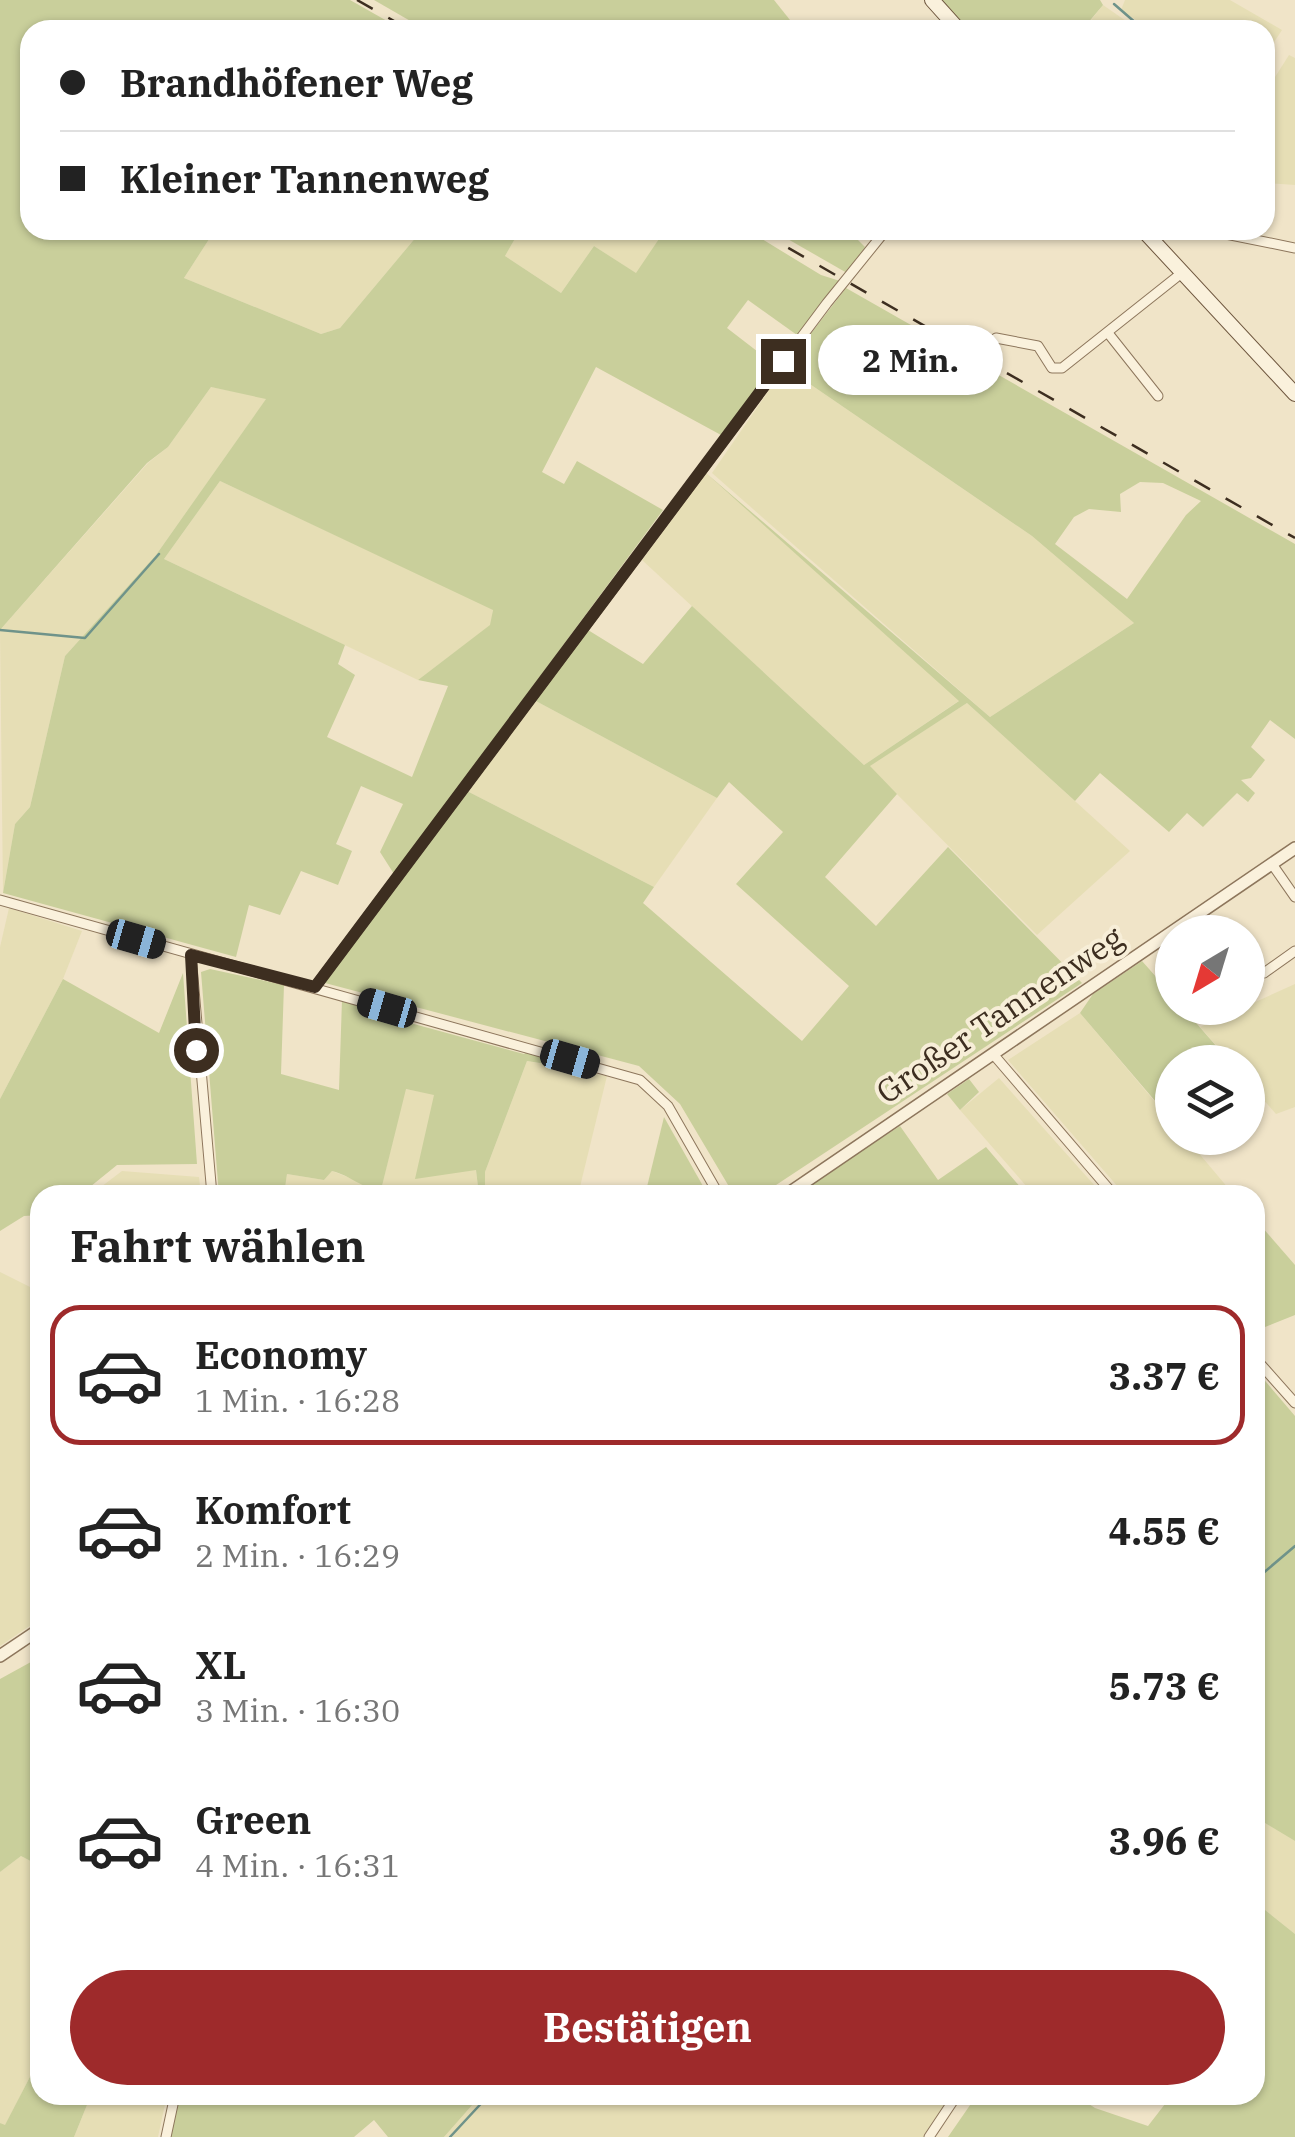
<!DOCTYPE html>
<html lang="de">
<meta charset="utf-8">
<style>
:root{--surface:#fff;--page:#f6f6f6;--text:#222;--muted:#767676;--line:#e0e0e0;--accent:#9e2a2b}
body{margin:0;font-family:"IBM Plex Serif",serif;background:var(--page);color:var(--text);height:100vh;display:flex;flex-direction:column;font-size:38px;white-space:nowrap}
*{box-sizing:border-box;margin:0}
p{font-size:32px;color:var(--muted)}
.icon{flex:none;width:55px;height:55px;fill:none;stroke:currentColor;stroke-width:2;stroke-linecap:round;stroke-linejoin:round}
.map{position:relative;flex:1;overflow:hidden}
.drawer{position:absolute;left:30px;top:1185px;width:1235px;height:920px;display:flex;flex-direction:column;background:var(--surface);border-radius:30px;box-shadow:0 2px 8px #0004}
.drawer>*{flex:none}
.hud{position:absolute;left:20px;top:20px;width:1255px;height:220px;border-radius:30px;box-shadow:0 2px 8px #0004;display:grid;align-content:center;height:220px;padding:0 40px;background:var(--surface)}
.needle{width:65px;rotate:218deg}
.fabs{position:absolute;left:1155px;top:915px;display:grid;gap:20px}
.fabs a{display:grid;place-items:center;width:110px;height:110px;border-radius:50%;background:var(--surface);box-shadow:0 2px 8px #0004;font-size:50px}
.end{position:absolute;width:45px;height:45px;margin:-22px;border:12px solid #3d2e20;background:#fff;box-shadow:0 0 0 5px #fff}
.from{border-radius:50%}
.bubble{position:absolute;height:70px;border-radius:35px;background:var(--surface);box-shadow:0 2px 8px #0004;font-size:32px;font-weight:700;line-height:70px;text-align:center}
.car{position:absolute;width:30px;height:60px;margin:-30px -15px;border-radius:12px;box-shadow:0 0 8px 2px #0007;background:linear-gradient(#222 24%,#8ab4d8 0 40%,#222 0 76%,#8ab4d8 0 86%,#222 0)}
.hud b{display:flex;align-items:center;gap:35px;height:95px;font-size:38px}
.hud b+b{border-top:2px solid var(--line)}
.hud i{width:25px;height:25px;background:var(--text)}
ul{padding:0;list-style:none}
li{display:flex;align-items:center;gap:30px;height:140px;margin:0 20px 15px;padding:0 20px;border:5px solid transparent;border-radius:30px}
li div{flex:1}
li b{display:block;font-size:38px}
li em{font-style:normal;font-weight:700}
li.on{border-color:var(--accent)}
li>.icon{width:90px;height:90px;stroke-width:1.5}
h2{padding:0 40px;font-size:45px;line-height:120px}
.primary-button{display:flex;gap:20px;margin-top:auto;padding:20px 40px}
.primary-button a{flex:1;height:115px;border-radius:60px;background:var(--accent);color:#fff;font-size:40px;font-weight:700;line-height:115px;text-align:center}
.map>svg:first-child{display:block}
.farmland{fill:#e6deb5}
.green{fill:#c9cf9b;fill-rule:evenodd}
.lines{fill:none;stroke-linecap:round;stroke-linejoin:round}
.stream{stroke:#6f938a;stroke-width:2.5}
.minor-casing{stroke:#8d765c;stroke-width:11}
.tertiary-casing{stroke:#8d765c;stroke-width:14}
.secondary-casing{stroke:#6f573f;stroke-width:16}
.minor{stroke:#faf1dc;stroke-width:9}
.tertiary{stroke:#faf1dc;stroke-width:11}
.secondary{stroke:#faf1dc;stroke-width:14}
.rail{stroke:#3d2e20;stroke-width:2.5;stroke-dasharray:18 18;stroke-linecap:butt}
.route{stroke:#3d2e20;stroke-width:12}
.labels{text-anchor:middle;stroke-width:8;stroke-linejoin:round;paint-order:stroke}
.street-label{font-size:32px;fill:#3d2e20;stroke:#f7eed8}
</style>
<div class="map">
<svg width="1295" height="2137" viewBox="0 0 1295 2137">
<rect width="100%" height="100%" fill="#f0e4c8"/>
<g class="farmland">
<path d="M1125 0H1230L1282 30 1265 56V30H1150L1121 10Z"/>
<path d="M1103 5 1139 30H1083Z"/>
<path d="M1289 55 1295 58V185L1265 183V93Z"/>
<path d="M215 230H422L340 328 321 334 184 278Z"/>
<path d="M520 230 548 240 555 230H665L637 274 594 246 561 293 505 256Z"/>
<path d="M785 367 1032 536 1134 623 990 717 712 473Z"/>
<path d="M211 387 267 398 156 555 65 656 30 807 15 824 3 893 0 630 148 463 168 447Z"/>
<path d="M706 473 960 700 864 765 642 560Z"/>
<path d="M220 481 493 609 491 625 418 680 164 559Z"/>
<path d="M534 700 717 798 654 887 467 791Z"/>
<path d="M967 703 1130 851 1037 935 869 766Z"/>
<path d="M9 908 82 931 63 979 0 1099V947Z"/>
<path d="M1295 984V1107L1276 1114 1248 1082V1062H1231L1200 1027Z"/>
<path d="M1080 1013 1172 1122V1138H1186L1234 1195H1125L1008 1060Z"/>
<path d="M527 1061 607 1076 578 1195H485V1172Z"/>
<path d="M999 1078 1103 1195H1034L960 1110Z"/>
<path d="M405 1089 434 1094 476 1170 479 1195H284L287 1174 324 1180 332 1171 381 1190Z"/>
<path d="M122 1171 199 1177 201 1195H80L87 1187 93 1193Z"/>
<path d="M0 1272 40 1292V1619L0 1646Z"/>
<path d="M1255 1817 1295 1841V1934L1255 1902Z"/>
<path d="M21 1856 40 1866V2071H33L5 2126 0 2123V1872Z"/>
<path d="M91 2095H167L158 2137H74Z"/>
<path d="M481 2095H952L924 2137H444Z"/>
</g>
<g class="green">
<path d="M0 0H350L403 30H30V230H215L184 278 321 334 340 328 422 230H520L505 256 561 293 594 246 636 273 665 230H747L821 275 840 281 797 335 748 300 727 328 775 365 721 435 596 367 542 472 564 484 577 461 663 510 394 874 380 852 403 804 361 786 336 844 352 851 338 885 301 871 280 915 249 905 236 957 3 893 15 824 30 807 65 656 156 555 266 399 211 387 168 447 147 463 0 630ZM220 481 493 610 490 625 418 680 448 686 412 777 327 737 355 675 338 664 345 645 164 559Z"/>
<path d="M374 0H774L798 30H426Z"/>
<path d="M939 0H1113H1100L1103 5 1082 30H968Z"/>
<path d="M772 230H848L865 247 847 273Z"/>
<path d="M846 288 1295 544V739L1270 720 1251 747 1265 760 1251 778 1241 780 1255 793 1248 802 1237 793 1203 827 1187 813 1169 832 1100 773 1075 801 967 703 870 766 897 794 825 877 876 926 948 847 1082 983 761 1195H734L680 1104 639 1066 325 983 467 791 654 887 643 903 802 1041 849 986 736 884 783 832 729 782 717 798 534 700 588 630 643 664 692 606 864 765 959 701 706 473 990 717 1134 623 1032 536 785 367ZM1140 482 1163 483 1201 501 1186 515 1127 599 1055 544 1074 517 1089 509 1121 512 1120 494Z"/>
<path d="M1142 961 1172 995V1008H1183L1225 1056 1218 1062H1172V1100L1162 1109 1080 1013 1093 994Z"/>
<path d="M210 969 284 985 281 1074 339 1090 342 1000 369 1007 370 1012 524 1054 531 1049 608 1074 527 1061 485 1172V1195H479L476 1170 415 1179 434 1095 406 1089 381 1190C360 1188 352 1176 332 1171L324 1180 287 1174 284 1195H219L201 972Z"/>
<path d="M183 973 197 1164 117 1165 80 1195H40V1215L24 1216 0 1231V1099L63 979 159 1033Z"/>
<path d="M969 1079 979 1092 960 1110 947 1094Z"/>
<path d="M664 1117 708 1195H645Z"/>
<path d="M900 1126 938 1180 986 1147 1027 1195H792Z"/>
<path d="M1255 1219 1295 1265V1315L1255 1331Z"/>
<path d="M1255 1369 1295 1416V1841L1255 1817Z"/>
<path d="M40 1657V1866L21 1856 0 1872V1679Z"/>
<path d="M1255 1902 1295 1934V2137H948L977 2095H1075L1095 2108 1148 2126 1172 2095H1255Z"/>
<path d="M33 2071H40V2095H91L74 2137H0V2123L5 2125Z"/>
<path d="M180 2095H481L444 2137H388L374 2120 354 2137H170Z"/>
</g>
<g class="lines">
<g class="stream">
<path d="M1114 4 1144 30"/>
<path d="M0 630 85 638 159 554"/>
<path d="M1255 1580 1295 1546"/>
<path d="M450 2137 489 2095"/>
</g>
<g class="minor-casing">
<g id="minor">
<path d="M1206 230 1295 248"/>
<path d="M1108 333 1158 396"/>
<path d="M996 338 1038 346 1052 368H1062L1183 272"/>
<path d="M1272 864 1295 897"/>
<path d="M0 900 640 1080 668 1106 719 1195"/>
<path d="M191 955 212 1195"/>
<path d="M1264 973 1295 951"/>
<path d="M315 987 827 303 886 230"/>
<path d="M993 1054 1114 1195"/>
<path d="M1255 1358 1295 1403"/>
<path d="M166 2137 175 2095"/>
<path d="M929 2137 957 2095"/>
</g>
</g>
<g class="tertiary-casing">
<g id="tertiary">
<path d="M786 1195 1295 848"/>
<path d="M0 1656 40 1629"/>
</g>
</g>
<g class="secondary-casing">
<g id="secondary">
<path d="M932 0 959 30"/>
<path d="M1143 230 1295 394"/>
</g>
</g>
<use href="#minor" class="minor"/>
<use href="#tertiary" class="tertiary"/>
<use href="#secondary" class="secondary"/>
<g class="rail">
<path d="M357 0 410 30"/>
<path d="M757 230 1295 538"/>
</g>
</g>
<g class="lines">
<path class="route" d="M196 1050 191 955 315 987 783 361"/>
</g>
<g class="labels">
<g class="street-label">
<text transform="translate(1000 1015) rotate(-34)" y="11">Großer Tannenweg</text>
</g>
</g>
</svg>
<div class="fabs">
<a><svg class="needle" viewBox="-14 -14 28 28"><path d="M0-13l5 13h-10z" fill="#e53935"/><path d="M0 13l5-13h-10z" fill="#767676"/></svg></a>
<a><svg class="icon" aria-label="layers" viewBox="0 0 24 24"><path d="M12 4l9 5-9 5-9-5zM3 14l9 5 9-5"/></svg></a>
</div>
<i class="end from" style="left:196px;top:1050px"></i>
<i class="end" style="left:783px;top:361px"></i>
<div class="bubble" style="left:818px;top:325px;width:185px">2 Min.</div>
<i class="car" style="left:136px;top:939px;rotate:106deg"></i>
<i class="car" style="left:387px;top:1008px;rotate:286deg"></i>
<i class="car" style="left:570px;top:1059px;rotate:106deg"></i>
<div class="hud">
<b><i class="from"></i>Brandhöfener Weg</b>
<b><i></i>Kleiner Tannenweg</b>
</div>
<section class="drawer">
<h2>Fahrt wählen</h2>
<ul>
<li class="on"><svg class="icon" aria-label="car" viewBox="0 0 24 24"><path d="M5 17H2v-5l4-1 3-4h7l3 4 3 1v5h-3M9 17h6M6 11h13"/><circle cx="7" cy="17" r="2"/><circle cx="17" cy="17" r="2"/></svg><div><b>Economy</b><p>1 Min. · 16:28</p></div><em>3.37 €</em></li>
<li><svg class="icon" aria-label="car" viewBox="0 0 24 24"><path d="M5 17H2v-5l4-1 3-4h7l3 4 3 1v5h-3M9 17h6M6 11h13"/><circle cx="7" cy="17" r="2"/><circle cx="17" cy="17" r="2"/></svg><div><b>Komfort</b><p>2 Min. · 16:29</p></div><em>4.55 €</em></li>
<li><svg class="icon" aria-label="car" viewBox="0 0 24 24"><path d="M5 17H2v-5l4-1 3-4h7l3 4 3 1v5h-3M9 17h6M6 11h13"/><circle cx="7" cy="17" r="2"/><circle cx="17" cy="17" r="2"/></svg><div><b>XL</b><p>3 Min. · 16:30</p></div><em>5.73 €</em></li>
<li><svg class="icon" aria-label="car" viewBox="0 0 24 24"><path d="M5 17H2v-5l4-1 3-4h7l3 4 3 1v5h-3M9 17h6M6 11h13"/><circle cx="7" cy="17" r="2"/><circle cx="17" cy="17" r="2"/></svg><div><b>Green</b><p>4 Min. · 16:31</p></div><em>3.96 €</em></li>
</ul>
<div class="primary-button"><a>Bestätigen</a></div>
</section>
</div>
